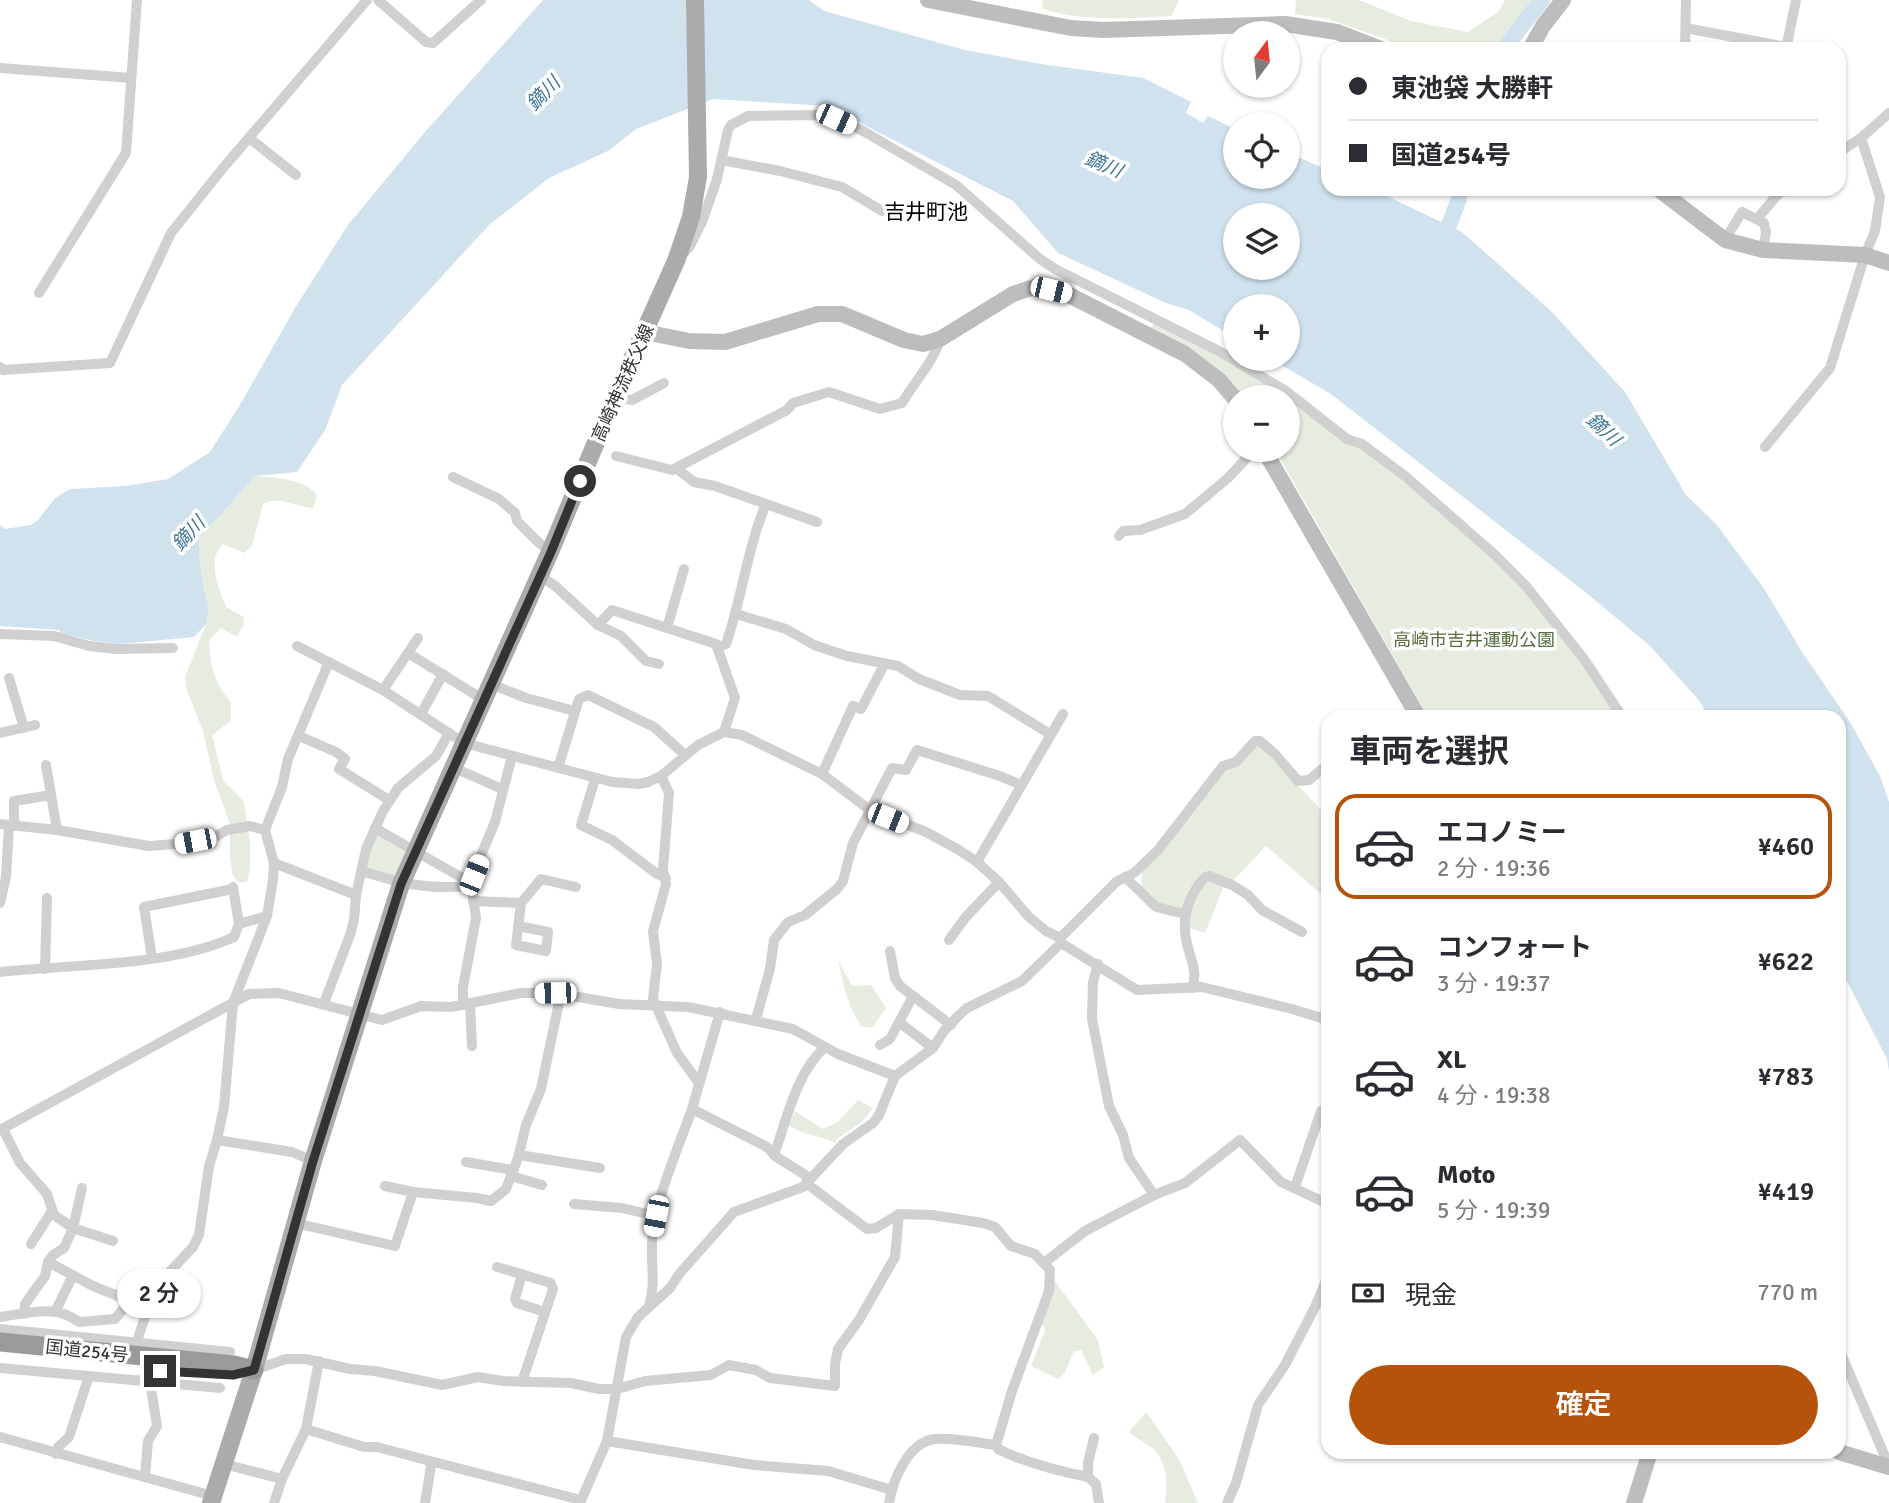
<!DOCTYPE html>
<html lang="ja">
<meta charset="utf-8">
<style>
:root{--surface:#fff;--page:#f7f7f7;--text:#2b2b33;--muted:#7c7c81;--line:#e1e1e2;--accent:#b45309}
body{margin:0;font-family:Signika,"Noto Sans JP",sans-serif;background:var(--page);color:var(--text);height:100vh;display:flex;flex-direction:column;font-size:26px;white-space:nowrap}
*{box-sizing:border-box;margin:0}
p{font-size:23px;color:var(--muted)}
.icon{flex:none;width:38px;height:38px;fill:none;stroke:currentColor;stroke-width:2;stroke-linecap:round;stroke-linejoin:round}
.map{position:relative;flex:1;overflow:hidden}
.sheet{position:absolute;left:1321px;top:710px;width:525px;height:749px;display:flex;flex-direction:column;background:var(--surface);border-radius:21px;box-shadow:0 2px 5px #0004}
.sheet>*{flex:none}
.top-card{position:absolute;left:1321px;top:42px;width:525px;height:154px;border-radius:21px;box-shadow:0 2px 5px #0004;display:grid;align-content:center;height:154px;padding:0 28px;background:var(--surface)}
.needle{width:46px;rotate:15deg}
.controls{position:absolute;left:1223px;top:21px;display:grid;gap:14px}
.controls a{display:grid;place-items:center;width:77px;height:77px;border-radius:50%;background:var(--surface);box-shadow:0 2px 5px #0004;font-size:35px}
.end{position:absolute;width:32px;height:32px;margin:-16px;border:9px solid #333;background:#fff;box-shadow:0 0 0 4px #fff}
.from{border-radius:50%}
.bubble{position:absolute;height:49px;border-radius:24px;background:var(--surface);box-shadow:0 2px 5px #0004;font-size:23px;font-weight:600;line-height:49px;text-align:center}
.car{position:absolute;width:21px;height:42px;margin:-21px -10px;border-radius:9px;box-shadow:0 0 5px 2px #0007;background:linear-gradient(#fff 24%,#345 0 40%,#fff 0 76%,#345 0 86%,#fff 0)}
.top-card b{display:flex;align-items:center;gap:24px;height:66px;font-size:26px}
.top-card b+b{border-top:2px solid var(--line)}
.top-card i{width:18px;height:18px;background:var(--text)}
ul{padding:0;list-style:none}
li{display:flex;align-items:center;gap:21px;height:105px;margin:0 14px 10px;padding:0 14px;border:4px solid transparent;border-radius:21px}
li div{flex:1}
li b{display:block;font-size:26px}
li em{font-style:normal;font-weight:600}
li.current{border-color:var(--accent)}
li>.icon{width:63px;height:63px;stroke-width:1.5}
h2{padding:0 28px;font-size:32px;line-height:84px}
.pay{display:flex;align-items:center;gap:18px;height:77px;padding:0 28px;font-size:26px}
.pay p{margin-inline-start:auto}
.primary-button{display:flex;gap:14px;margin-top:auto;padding:14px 28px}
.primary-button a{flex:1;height:80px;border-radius:42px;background:var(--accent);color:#fff;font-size:28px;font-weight:600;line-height:80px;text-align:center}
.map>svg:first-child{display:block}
.green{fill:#e6ecdf}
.water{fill:#cfe2ee;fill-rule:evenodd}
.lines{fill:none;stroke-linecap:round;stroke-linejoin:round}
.river{stroke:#cfe2ee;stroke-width:16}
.street{stroke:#d0d0d0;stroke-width:10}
.secondary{stroke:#bdbdbd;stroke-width:16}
.primary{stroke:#ababab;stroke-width:18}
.highway{stroke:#9a9a9a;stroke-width:19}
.route{stroke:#333;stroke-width:9}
.labels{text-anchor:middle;stroke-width:7;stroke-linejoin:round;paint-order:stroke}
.street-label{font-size:18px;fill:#333;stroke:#fff}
.park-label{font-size:18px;fill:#56703f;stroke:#fff}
.water-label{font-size:19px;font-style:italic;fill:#3f7597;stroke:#fff}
.quarter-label{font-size:21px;fill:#000;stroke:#fff}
</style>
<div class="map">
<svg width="1889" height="1503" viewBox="0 0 1889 1503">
<rect width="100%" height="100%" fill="#fff"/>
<g class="green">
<path d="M1042 0H1179L1171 16C1130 18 1083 22 1043 9Z"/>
<path d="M1296 0H1359L1411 21 1468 32 1498 12 1505 0H1549L1515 41 1511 49H1405L1388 40 1328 19 1295 14Z"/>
<path d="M1158 318 1261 372 1496 551 1626 717H1428L1275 450H1288V397H1242C1213 361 1192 349 1151 328Z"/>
<path d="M255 476C273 477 306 479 317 495L313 508C297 507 278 495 263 504L252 546 244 553 223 544C206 559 219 590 226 607L244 617 243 626 237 637 221 628 209 640C210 665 214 683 231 702V721L212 735 223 780 244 802 250 843V868L247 882H238L233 876 230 859V824L214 780 203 731 186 688 185 677 206 624 209 608 203 585 199 552V536L218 518Z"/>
<path d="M1259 745 1328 817V900L1266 846 1232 882 1226 881 1205 933 1187 927V914L1160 906 1141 887 1142 870 1224 769Z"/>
<path d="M375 834 408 849 396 880 365 869Z"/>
<path d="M838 960 852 986 871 985 886 1008 872 1028 861 1026C846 1002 844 986 838 960Z"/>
<path d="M858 1100 873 1108 862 1122 838 1138 835 1143C821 1135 802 1136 789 1125L795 1111 823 1129 838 1122Z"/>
<path d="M1051 1276 1098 1340 1104 1367 1093 1375 1081 1350 1074 1351 1064 1374 1058 1379 1031 1366 1045 1331 1044 1326 1033 1320Z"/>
<path d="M1146 1412 1179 1459 1198 1503H1165C1168 1488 1167 1465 1157 1453 1150 1444 1138 1440 1129 1432Z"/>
</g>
<path class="water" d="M543 0H809L824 11 965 50 1041 64 1143 78 1191 102 1186 113 1203 123 1208 116 1235 129 1236 177H1288V153L1328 170V189H1372L1462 232 1550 310 1625 392 1686 495 1716 524 1765 590 1802 652 1850 722 1880 776 1889 802V1071L1887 1059 1839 966V718L1710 717 1697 698 1649 645 1584 591 1331 394 1271 359H1288V306H1236L1235 338 1189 310 1166 303 1058 253 1013 201 827 106 713 99 636 129 608 151 549 178 490 224 342 385 325 430 297 472 255 476 218 518 199 536V552L203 585 209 608 206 624 194 637 119 644 93 641 61 633 59 630 0 626V525L5 529 31 525 38 520 55 498 70 489 126 486 168 479 210 452 240 405 295 308 348 225 425 132ZM1236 215H1288V268H1236Z"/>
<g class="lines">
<g class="river">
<path d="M1504 49 1542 0"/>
<path d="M1442 243 1459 199V189"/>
</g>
<g class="street">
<path d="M378 0 426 42 433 43 481 0"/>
<path d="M1686 28 1786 47"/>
<path d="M1685 49 1686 0"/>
<path d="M1786 49 1796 0"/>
<path d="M0 68 131 78"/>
<path d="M249 138 296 175"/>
<path d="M1839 152 1861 138 1889 113"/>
<path d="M721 160 780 171 842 187 882 211"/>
<path d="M1757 219 1779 193 1791 189"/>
<path d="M1725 240 1742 212 1764 223 1766 232 1763 250"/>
<path d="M683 254 690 246 702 222 717 179 728 130 731 125 748 116 821 115 837 119 863 131 956 185 1040 259 1055 269 1217 350 1259 375 1286 391 1347 439 1362 444 1405 476 1494 554 1526 586 1584 659 1623 718"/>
<path d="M39 293 126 153 137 0"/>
<path d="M0 367 3 370 110 363 171 233 223 168 367 0"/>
<path d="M615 397 632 400 664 383"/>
<path d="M1765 447 1830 368 1865 255 1875 231 1880 197 1861 138"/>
<path d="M616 456 672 470 787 410 793 403 829 392 880 409 902 403C914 382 933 363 940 339"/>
<path d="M676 468 694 482 715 486 817 522"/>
<path d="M453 477 499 499 515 513 517 521 536 540 550 552"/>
<path d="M1119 536 1123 531 1140 530 1185 514 1228 478 1254 450"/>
<path d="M540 576 554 585 598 625 612 610 716 644 735 698 724 732"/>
<path d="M736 614 786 629 814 645 847 656 898 666 919 679 960 695 988 696 1050 734"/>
<path d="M598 625 621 636 646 661 659 664"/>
<path d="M667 628 684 569"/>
<path d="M0 634 54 636 89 646 116 649 173 648"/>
<path d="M297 646 383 690 464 743 612 782 639 784 648 782 661 776 698 745 724 732 742 735 822 774 870 810 926 832 959 850 977 862 999 882 1029 917 1046 931 1060 938 1061 943 1137 990 1202 987 1292 1009 1328 1020"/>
<path d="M719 647 726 644C742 598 747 549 766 504"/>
<path d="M408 653 484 700"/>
<path d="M9 678 24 728"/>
<path d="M491 684 526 698 575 711"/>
<path d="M383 690 418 638"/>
<path d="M421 714 443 674"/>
<path d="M0 733 35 725"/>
<path d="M299 736 336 752 345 759 339 769 389 800"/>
<path d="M46 765 57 830"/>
<path d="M452 767 502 789"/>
<path d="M558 768 579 699 588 695 654 727 685 755"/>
<path d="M822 774 853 706 861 709 885 663"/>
<path d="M661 776 669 793 663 870 666 884 653 931 657 964 653 999 677 1053 699 1083"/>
<path d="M595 779 581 825 612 840 657 874 666 878"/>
<path d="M0 824 57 830 149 846 175 844 215 837 227 830 250 826 265 830"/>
<path d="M14 826V801L51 795"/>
<path d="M375 828 471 883 476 918 463 987V1005"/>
<path d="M977 862 1063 714"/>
<path d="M274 863 356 895"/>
<path d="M362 871C398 883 429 890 468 886L495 822 512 756"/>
<path d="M1125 877 1156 907 1184 914"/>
<path d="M473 901 521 903 516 945 546 951 548 932 518 926"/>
<path d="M0 903 6 877 9 826"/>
<path d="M521 903 541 879 576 887"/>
<path d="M239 924 267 916"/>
<path d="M1060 938 1116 882 1134 873 1158 850 1223 766 1236 762 1255 741H1260L1275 754 1298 781 1309 780 1328 764"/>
<path d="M949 940 965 918 999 882"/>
<path d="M890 951 895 978 900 986 951 1025"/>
<path d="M152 958 144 907 233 889"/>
<path d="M1098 964 1093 982 1092 1019 1109 1106 1123 1135 1129 1158 1154 1195"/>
<path d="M45 969 47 898"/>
<path d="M0 972C71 964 169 967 234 937L239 924 233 887"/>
<path d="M1192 988C1198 972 1191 960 1187 944 1181 919 1188 896 1205 877L1209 876 1232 885 1248 895 1262 910 1302 932"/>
<path d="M324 1003 350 935 354 920 356 895 366 849 383 811 398 788 436 756 449 733"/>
<path d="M470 1004 472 1046"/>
<path d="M720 1012 692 1109 767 1147 775 1156 810 1178"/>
<path d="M756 1019 770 969 774 940 788 922 805 915 837 889 843 881 853 843 892 768 906 770 917 750 1000 776 1021 785"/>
<path d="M1323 1019 1328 1005"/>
<path d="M900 1023 933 1048"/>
<path d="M880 1045 890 1039 913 996"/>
<path d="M3 1129 20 1163 47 1194 54 1215 73 1228 113 1241"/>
<path d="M0 1130 249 994 279 993 382 1020 421 1006 451 1007 521 993H555L619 1004 688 1007 793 1029 838 1054 895 1076"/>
<path d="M217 1140 292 1152 313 1161"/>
<path d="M519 1155 600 1168"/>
<path d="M774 1155C787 1119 796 1073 825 1047"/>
<path d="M466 1162 513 1170"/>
<path d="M511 1176 542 1185"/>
<path d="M806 1183 867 1229 876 1228 899 1214 932 1215 983 1223 995 1227 1011 1246 1035 1254 1050 1270 1049 1291 1012 1391 996 1445"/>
<path d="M385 1186 413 1192 477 1198 491 1201 506 1189 518 1158 526 1125 541 1089 561 993"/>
<path d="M1295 1187 1321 1111"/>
<path d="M574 1204 622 1208 656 1216"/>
<path d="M295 1223 395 1246 413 1192"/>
<path d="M31 1244 52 1211"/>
<path d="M48 1262 93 1286 128 1300"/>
<path d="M1044 1263 1085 1231 1154 1195 1185 1183 1240 1140 1281 1182 1328 1204"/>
<path d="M497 1267 551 1283 553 1289 522 1382"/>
<path d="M522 1274 515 1299 517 1303 545 1312"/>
<path d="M649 1306C657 1281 649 1258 653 1232 658 1193 679 1146 692 1109"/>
<path d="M56 1310 73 1275"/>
<path d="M24 1314 25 1304 45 1276 48 1262 53 1255 64 1248 73 1228 82 1188"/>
<path d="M0 1317C29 1313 55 1304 79 1322L115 1319 125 1307 129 1296 143 1290 153 1293"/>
<path d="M0 1329 230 1352"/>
<path d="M1839 1349 1889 1466"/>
<path d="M139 1357 137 1344 139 1335 153 1293 161 1281 193 1247 199 1235 209 1166 217 1140 224 1107 233 1003 267 916 273 880 274 863 265 830 282 787 288 759 329 662"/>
<path d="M0 1368 220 1388"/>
<path d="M254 1370 286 1359H306L350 1369 375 1371 442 1385 478 1377 503 1381 571 1383 599 1389H617L645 1381 711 1375 729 1365 756 1370 770 1378 835 1386V1364L838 1349 859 1320 895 1257 899 1214"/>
<path d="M140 1380 160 1371"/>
<path d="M306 1429 364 1447H377L434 1462"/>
<path d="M0 1437 213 1496"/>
<path d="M1094 1438 1088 1463V1477L1096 1484 1099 1503"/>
<path d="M607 1441 754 1465 828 1471 892 1490"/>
<path d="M56 1454 58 1447 69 1437 89 1376"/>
<path d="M224 1464 282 1479"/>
<path d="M145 1477 148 1441 157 1426 150 1382"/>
<path d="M274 1503 282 1479 306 1429 319 1361"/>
<path d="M425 1503 431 1466 434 1462 581 1500"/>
<path d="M580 1503 607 1441 626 1337 638 1317 670 1288 680 1273 734 1212 803 1187 843 1144 873 1123 879 1115 895 1076 933 1048 944 1031 958 1016 967 1008 1022 981 1061 943"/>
<path d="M889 1503C893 1480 908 1442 935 1439 955 1437 977 1443 996 1445L998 1449C1026 1463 1057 1471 1088 1477"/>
<path d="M1227 1503 1236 1483 1258 1405 1285 1365 1315 1307 1328 1276"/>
</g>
<g class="secondary">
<path d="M928 0 1071 28 1103 30 1285 24 1337 32 1381 49"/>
<path d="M1530 49 1543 26 1563 0"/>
<path d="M1658 189 1725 240 1763 250 1865 255 1889 263"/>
<path d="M645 332 689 341 725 342 818 314H842L904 340 923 344 940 339 1013 294 1037 286 1065 293 1185 354 1219 380 1236 400"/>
<path d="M1264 450 1419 718"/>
<path d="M1839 1452 1889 1467"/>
<path d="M1634 1503 1650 1452"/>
</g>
<path class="primary" d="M211 1503 254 1370 313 1161 401 884 550 552 615 397 676 261 691 217 698 177 695 0"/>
<path class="highway" d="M0 1342 234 1365 254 1370"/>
</g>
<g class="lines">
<path class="route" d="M160 1371 233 1375 254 1370 313 1161 401 884 551 552 580 481"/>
</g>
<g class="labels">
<g class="street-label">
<text transform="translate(623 383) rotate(-66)" y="6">高崎神流秩父線</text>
<text transform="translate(87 1351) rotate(6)" y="6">国道254号</text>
</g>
<g class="park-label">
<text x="1474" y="646">高崎市吉井運動公園</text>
</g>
<g class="water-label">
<text transform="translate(543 93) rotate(-46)" y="7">鏑川</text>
<text transform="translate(1104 164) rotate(23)" y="7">鏑川</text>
<text transform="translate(1604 429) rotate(43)" y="7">鏑川</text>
<text transform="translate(188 533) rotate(-47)" y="7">鏑川</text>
</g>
<g class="quarter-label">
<text x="926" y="219">吉井町池</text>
</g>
</g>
</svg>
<div class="controls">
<a><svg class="needle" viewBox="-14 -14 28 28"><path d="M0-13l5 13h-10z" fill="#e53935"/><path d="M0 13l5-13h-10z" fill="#7c7c81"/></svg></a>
<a><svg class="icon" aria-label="locate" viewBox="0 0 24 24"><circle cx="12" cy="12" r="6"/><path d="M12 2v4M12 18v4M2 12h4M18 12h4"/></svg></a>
<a><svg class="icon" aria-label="layers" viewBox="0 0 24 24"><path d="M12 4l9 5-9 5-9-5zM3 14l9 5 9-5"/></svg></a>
<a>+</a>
<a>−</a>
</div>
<i class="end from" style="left:580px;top:481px"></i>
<i class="end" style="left:160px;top:1371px"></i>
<div class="bubble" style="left:117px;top:1269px;width:84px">2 分</div>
<i class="car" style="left:836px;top:119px;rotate:114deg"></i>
<i class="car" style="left:1051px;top:290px;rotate:103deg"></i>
<i class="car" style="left:888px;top:818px;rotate:112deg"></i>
<i class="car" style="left:195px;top:841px;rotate:259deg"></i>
<i class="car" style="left:474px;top:875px;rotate:22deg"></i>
<i class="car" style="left:555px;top:993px;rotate:269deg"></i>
<i class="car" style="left:656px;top:1216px;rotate:191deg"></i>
<div class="top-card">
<b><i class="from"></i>東池袋 大勝軒</b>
<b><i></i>国道254号</b>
</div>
<section class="sheet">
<h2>車両を選択</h2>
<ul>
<li class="current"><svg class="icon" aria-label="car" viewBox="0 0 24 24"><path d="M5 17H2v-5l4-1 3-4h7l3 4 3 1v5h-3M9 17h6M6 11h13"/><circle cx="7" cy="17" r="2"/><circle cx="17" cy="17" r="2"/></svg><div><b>エコノミー</b><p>2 分 · 19:36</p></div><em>¥460</em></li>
<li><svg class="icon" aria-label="car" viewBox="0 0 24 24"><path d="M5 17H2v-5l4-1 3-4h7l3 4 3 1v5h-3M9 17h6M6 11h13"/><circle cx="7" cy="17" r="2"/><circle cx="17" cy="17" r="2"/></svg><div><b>コンフォート</b><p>3 分 · 19:37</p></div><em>¥622</em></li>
<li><svg class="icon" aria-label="car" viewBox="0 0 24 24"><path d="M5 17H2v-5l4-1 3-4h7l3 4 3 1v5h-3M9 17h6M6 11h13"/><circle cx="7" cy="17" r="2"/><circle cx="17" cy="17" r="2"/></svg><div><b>XL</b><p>4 分 · 19:38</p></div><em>¥783</em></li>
<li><svg class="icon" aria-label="car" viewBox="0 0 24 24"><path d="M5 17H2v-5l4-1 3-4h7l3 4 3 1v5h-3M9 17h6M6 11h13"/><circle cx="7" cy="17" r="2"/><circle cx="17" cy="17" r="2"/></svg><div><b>Moto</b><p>5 分 · 19:39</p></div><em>¥419</em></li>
</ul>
<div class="pay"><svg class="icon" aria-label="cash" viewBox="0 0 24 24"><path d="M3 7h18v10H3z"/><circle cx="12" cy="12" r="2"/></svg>現金<p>770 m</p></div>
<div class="primary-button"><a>確定</a></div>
</section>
</div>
